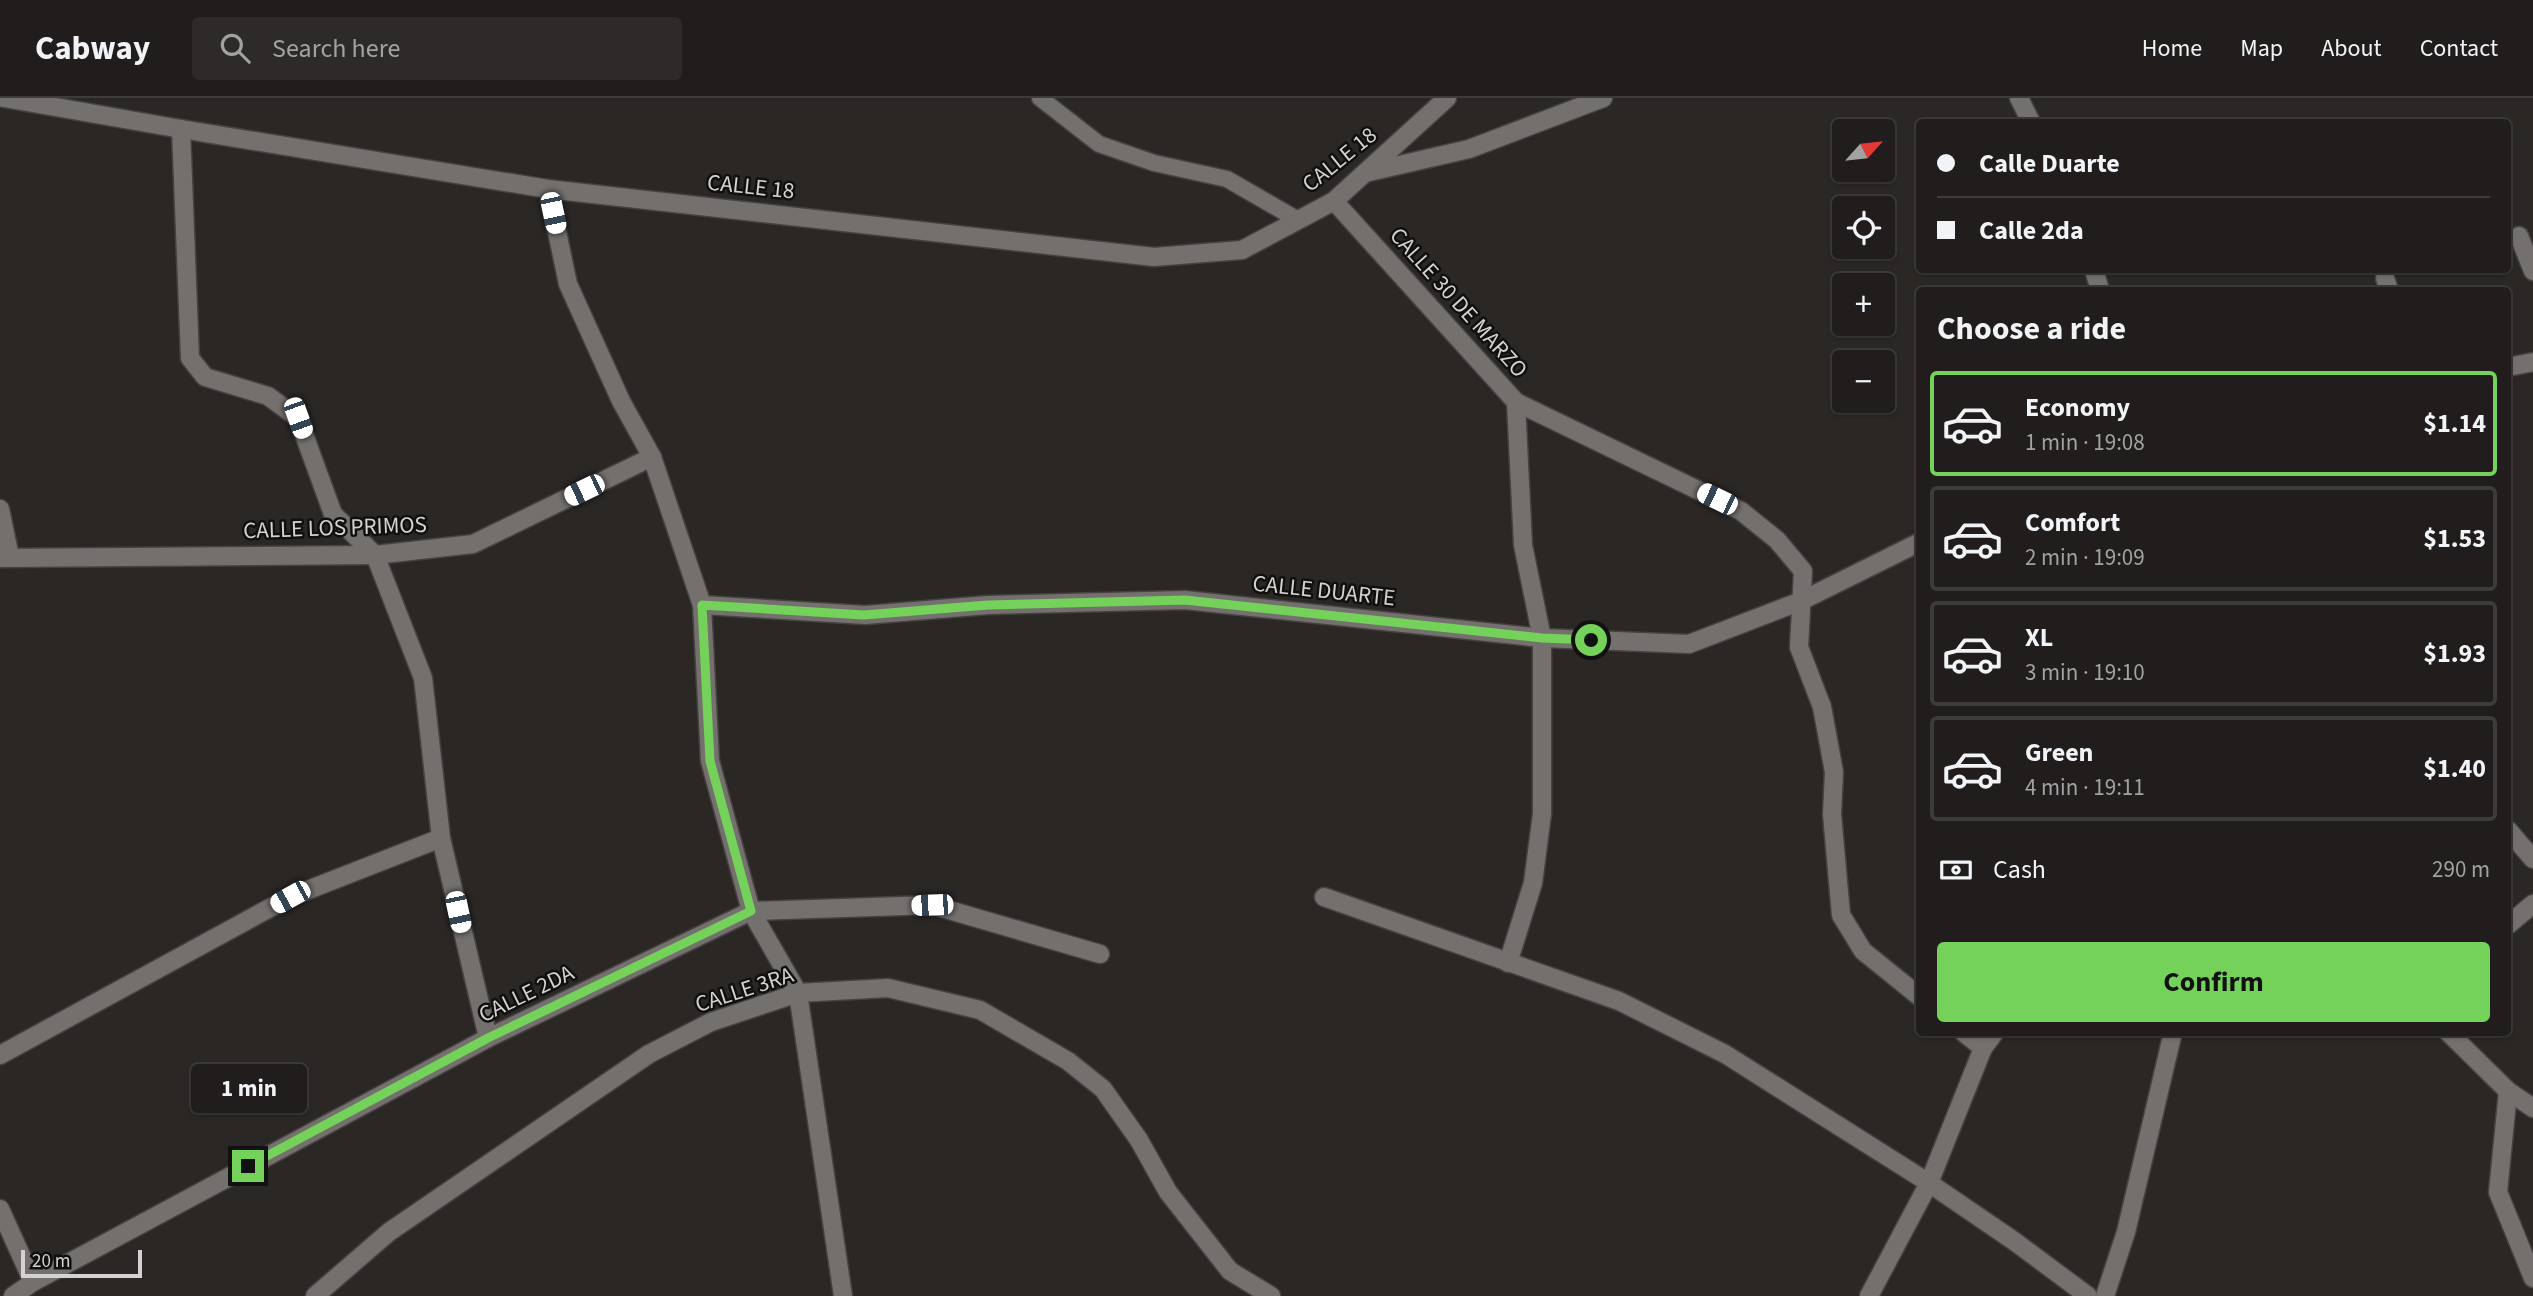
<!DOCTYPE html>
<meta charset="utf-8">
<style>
:root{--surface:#201d1c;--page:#2d2a29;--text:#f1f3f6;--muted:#a2a2a3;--line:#3d3b3b;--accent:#74d25b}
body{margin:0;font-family:"Source Sans 3",sans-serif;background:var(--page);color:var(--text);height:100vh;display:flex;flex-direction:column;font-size:26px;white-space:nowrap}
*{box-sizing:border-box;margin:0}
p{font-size:23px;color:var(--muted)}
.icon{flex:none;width:38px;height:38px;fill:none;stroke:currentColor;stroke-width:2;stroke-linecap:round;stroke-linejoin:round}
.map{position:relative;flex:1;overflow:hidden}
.drawer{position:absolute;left:1916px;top:189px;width:595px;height:749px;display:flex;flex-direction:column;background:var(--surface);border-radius:7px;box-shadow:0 2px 5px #0004,0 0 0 2px var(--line)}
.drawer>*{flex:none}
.hud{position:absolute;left:1916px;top:21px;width:595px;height:154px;border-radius:7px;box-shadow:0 2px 5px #0004,0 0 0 2px var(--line);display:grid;align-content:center;height:154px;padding:0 21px;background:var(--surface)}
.needle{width:46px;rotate:63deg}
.tools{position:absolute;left:1832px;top:21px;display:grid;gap:14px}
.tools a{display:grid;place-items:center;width:63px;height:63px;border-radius:7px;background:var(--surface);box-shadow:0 2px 5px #0004,0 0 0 2px var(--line);font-size:35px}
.scale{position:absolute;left:21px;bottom:18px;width:121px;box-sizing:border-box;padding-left:7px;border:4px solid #d5d2d1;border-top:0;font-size:19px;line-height:24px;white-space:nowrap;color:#d5d2d1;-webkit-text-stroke:5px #12100f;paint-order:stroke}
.end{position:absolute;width:32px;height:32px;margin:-16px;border:9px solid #74d25b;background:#111;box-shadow:0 0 0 4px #111}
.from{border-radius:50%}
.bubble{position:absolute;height:49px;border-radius:7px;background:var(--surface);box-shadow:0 2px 5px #0004,0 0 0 2px var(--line);font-size:23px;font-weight:700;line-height:49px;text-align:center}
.car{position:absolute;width:21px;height:42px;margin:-21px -10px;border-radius:9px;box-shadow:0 0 5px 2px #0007;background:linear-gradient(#fff 24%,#345 0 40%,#fff 0 76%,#345 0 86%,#fff 0)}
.hud b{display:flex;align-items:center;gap:24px;height:66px;font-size:26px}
.hud b+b{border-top:2px solid var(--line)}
.hud i{width:18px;height:18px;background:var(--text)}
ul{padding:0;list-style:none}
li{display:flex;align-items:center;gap:21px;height:105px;margin:0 14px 10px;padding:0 7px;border:4px solid var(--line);border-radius:7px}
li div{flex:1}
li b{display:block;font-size:26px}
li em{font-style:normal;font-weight:700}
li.selected{border-color:var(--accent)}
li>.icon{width:63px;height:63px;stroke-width:1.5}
h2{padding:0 21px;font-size:32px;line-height:84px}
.pay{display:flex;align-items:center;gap:18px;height:77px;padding:0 21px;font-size:26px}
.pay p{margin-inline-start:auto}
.action{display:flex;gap:14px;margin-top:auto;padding:14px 21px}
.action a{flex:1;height:80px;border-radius:7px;background:var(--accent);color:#111;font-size:28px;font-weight:700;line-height:80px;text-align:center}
header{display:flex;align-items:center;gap:42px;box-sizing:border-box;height:98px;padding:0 35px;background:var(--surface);border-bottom:2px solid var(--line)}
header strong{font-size:33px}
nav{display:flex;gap:38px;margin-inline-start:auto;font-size:24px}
.search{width:490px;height:63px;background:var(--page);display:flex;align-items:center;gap:18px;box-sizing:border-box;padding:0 24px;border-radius:7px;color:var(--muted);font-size:26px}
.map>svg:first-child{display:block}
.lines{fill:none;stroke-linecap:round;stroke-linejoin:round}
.service-casing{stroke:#454241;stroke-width:19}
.minor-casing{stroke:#454241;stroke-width:21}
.service{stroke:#74706e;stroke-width:16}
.minor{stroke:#74706e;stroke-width:18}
.route{stroke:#74d25b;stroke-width:9}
.labels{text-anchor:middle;stroke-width:5;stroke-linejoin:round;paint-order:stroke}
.street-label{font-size:23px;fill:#d5d2d1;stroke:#12100f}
</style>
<header>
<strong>Cabway</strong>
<div class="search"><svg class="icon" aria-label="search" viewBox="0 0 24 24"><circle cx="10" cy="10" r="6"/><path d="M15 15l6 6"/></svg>Search here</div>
<nav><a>Home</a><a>Map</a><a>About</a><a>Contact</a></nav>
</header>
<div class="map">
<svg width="2533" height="1198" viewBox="0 0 2533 1198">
<rect width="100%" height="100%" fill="#2a2725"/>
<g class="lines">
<g class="service-casing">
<path id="service" d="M1040 0 1099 46 1154 65 1227 81 1298 122"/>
</g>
<g class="minor-casing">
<g id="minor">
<path d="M4 0 181 31 548 91 1154 159 1242 152 1334 103 1447 0"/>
<path d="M2019 0 2031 24"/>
<path d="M181 31 190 260 205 279 268 298 298 320 333 416 375 457 423 580 441 740 488 940"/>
<path d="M1369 74 1469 51 1603 0"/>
<path d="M548 91 568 186 621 303 652 359 702 507 710 663 751 813 798 895 843 1198"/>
<path d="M1334 103 1516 304 1741 413 1777 442 1803 473 1799 549 1822 609 1834 674 1832 716 1841 817 1863 853 1920 899"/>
<path d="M2519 138 2533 173"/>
<path d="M2094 172 2100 192"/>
<path d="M2385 180 2389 192"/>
<path d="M2508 269 2533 264"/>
<path d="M0 411 10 459"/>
<path d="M0 460 375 457 473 446 652 359"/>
<path d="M702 507 865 517 988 507 1185 502 1542 540 1689 546 1801 503 1920 444"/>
<path d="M2508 732 2533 761"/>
<path d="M1324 799 1619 903 1725 956 1929 1085 2014 1143 2088 1198"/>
<path d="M2508 827 2533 806"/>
<path d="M1508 865 1533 785 1542 716V540L1523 447 1516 304"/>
<path d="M1963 934 1983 950"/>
<path d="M2448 934 2508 993 2533 1010"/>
<path d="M0 957 290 799 441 740"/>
<path d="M2508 993 2498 1094 2533 1180"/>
<path d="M0 1111 33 1184"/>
<path d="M13 1198 33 1184 488 940 751 813 932 807 1100 856"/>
<path d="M315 1198 389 1134 649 956 711 924 798 895 888 890 980 912 1068 963 1103 991 1139 1042 1168 1094 1230 1173 1271 1198"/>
<path d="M1869 1198 1929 1085 1983 950 1995 934"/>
<path d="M2105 1198 2126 1134 2173 934"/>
</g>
</g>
<use href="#service" class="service"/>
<use href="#minor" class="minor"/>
</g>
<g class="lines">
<path class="route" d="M248 1068 488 940 751 813 710 663 702 507 864 517 988 507 1185 502 1542 540 1591 542"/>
</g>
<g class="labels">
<g class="street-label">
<text transform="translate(1339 61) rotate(-39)" y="8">CALLE 18</text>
<text transform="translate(751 88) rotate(6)" y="8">CALLE 18</text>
<text transform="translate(1459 204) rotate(48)" y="8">CALLE 30 DE MARZO</text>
<text transform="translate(335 429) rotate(-2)" y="8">CALLE LOS PRIMOS</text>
<text transform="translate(1324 492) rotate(6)" y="8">CALLE DUARTE</text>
<text transform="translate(744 891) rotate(-18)" y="8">CALLE 3RA</text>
<text transform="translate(526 895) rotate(-26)" y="8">CALLE 2DA</text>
</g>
</g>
</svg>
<div class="tools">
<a><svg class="needle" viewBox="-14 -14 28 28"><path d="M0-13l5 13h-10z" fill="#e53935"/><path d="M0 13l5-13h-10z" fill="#a2a2a3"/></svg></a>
<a><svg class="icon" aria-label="locate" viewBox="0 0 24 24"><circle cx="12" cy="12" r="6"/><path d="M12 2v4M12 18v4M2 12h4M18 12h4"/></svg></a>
<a>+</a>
<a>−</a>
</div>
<div class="scale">20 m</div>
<i class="end from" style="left:1591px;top:542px"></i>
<i class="end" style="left:248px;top:1068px"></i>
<div class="bubble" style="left:191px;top:966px;width:116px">1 min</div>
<i class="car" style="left:553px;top:115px;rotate:168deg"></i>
<i class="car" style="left:298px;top:320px;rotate:160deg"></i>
<i class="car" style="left:584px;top:392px;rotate:244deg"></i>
<i class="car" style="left:1717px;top:401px;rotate:296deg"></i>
<i class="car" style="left:290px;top:799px;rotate:241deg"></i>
<i class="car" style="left:932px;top:807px;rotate:268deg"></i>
<i class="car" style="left:458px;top:814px;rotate:168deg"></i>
<div class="hud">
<b><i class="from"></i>Calle Duarte</b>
<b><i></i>Calle 2da</b>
</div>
<section class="drawer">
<h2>Choose a ride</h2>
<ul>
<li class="selected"><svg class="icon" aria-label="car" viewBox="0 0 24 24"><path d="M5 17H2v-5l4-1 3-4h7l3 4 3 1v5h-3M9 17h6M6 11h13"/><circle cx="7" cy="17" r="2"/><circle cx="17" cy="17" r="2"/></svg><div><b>Economy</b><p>1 min · 19:08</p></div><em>$1.14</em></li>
<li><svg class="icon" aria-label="car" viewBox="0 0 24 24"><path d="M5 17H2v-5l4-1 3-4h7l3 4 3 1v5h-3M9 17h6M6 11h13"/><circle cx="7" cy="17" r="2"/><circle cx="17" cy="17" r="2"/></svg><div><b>Comfort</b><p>2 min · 19:09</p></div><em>$1.53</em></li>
<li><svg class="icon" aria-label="car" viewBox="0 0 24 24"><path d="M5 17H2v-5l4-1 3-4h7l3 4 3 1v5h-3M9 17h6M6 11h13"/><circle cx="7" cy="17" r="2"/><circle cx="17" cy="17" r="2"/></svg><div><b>XL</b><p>3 min · 19:10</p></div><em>$1.93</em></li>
<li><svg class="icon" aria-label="car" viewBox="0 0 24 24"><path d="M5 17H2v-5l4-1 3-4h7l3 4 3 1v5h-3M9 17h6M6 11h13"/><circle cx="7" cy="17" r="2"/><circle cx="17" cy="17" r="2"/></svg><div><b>Green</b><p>4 min · 19:11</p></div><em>$1.40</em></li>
</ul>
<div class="pay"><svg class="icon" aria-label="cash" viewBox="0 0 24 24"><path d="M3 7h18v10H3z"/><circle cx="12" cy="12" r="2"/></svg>Cash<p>290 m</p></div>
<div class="action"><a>Confirm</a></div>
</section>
</div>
